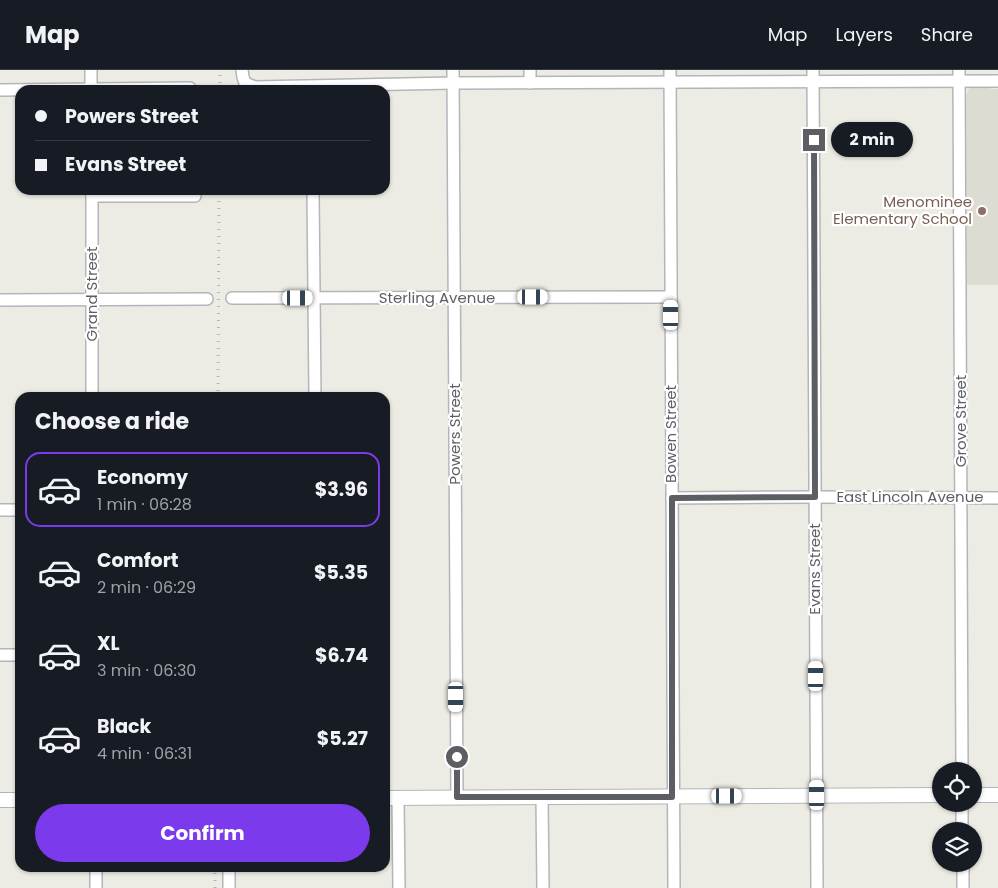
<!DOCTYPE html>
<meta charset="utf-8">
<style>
:root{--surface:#171b24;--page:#20242c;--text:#f1f3f6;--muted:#9ea1a6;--line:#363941;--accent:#7c3aed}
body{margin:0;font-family:Poppins,sans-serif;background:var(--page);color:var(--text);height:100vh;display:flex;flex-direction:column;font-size:19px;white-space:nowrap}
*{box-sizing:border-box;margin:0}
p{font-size:16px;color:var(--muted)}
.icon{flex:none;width:28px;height:28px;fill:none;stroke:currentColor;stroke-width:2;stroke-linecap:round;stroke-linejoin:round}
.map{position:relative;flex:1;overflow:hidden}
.sheet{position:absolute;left:15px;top:322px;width:375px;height:480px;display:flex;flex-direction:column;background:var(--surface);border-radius:15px;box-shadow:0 1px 4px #0004}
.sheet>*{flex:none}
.top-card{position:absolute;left:15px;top:15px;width:375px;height:110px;border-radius:15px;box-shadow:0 1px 4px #0004;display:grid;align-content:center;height:110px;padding:0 20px;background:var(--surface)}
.controls{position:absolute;left:932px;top:692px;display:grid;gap:10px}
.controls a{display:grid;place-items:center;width:50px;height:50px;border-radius:50%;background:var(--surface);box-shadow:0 1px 4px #0004;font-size:25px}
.end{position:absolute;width:22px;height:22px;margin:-11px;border:6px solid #5c5e63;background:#fff;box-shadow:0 0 0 2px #fff}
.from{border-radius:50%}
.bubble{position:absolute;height:35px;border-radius:18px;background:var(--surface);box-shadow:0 1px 4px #0004;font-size:16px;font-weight:700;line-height:35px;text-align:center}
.car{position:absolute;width:15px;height:30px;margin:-15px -8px;border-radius:6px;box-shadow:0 0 4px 1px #0007;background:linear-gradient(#fff 24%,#345 0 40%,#fff 0 76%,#345 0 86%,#fff 0)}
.top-card b{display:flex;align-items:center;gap:18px;height:48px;font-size:19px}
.top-card b+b{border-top:1px solid var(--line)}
.top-card i{width:12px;height:12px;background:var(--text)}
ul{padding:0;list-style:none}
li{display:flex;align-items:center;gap:15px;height:75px;margin:0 10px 8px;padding:0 10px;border:2px solid transparent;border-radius:15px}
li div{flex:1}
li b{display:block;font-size:19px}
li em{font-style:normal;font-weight:700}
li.on{border-color:var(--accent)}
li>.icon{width:45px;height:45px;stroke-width:1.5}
h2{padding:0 20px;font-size:22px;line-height:60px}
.cta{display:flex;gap:10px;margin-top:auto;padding:10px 20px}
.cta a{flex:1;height:58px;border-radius:30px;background:var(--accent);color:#fff;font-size:20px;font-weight:700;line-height:58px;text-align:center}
header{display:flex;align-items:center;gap:30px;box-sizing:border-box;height:70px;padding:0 25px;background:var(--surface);border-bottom:1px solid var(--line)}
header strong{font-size:24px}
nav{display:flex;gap:28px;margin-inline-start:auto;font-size:18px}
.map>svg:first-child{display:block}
.education{fill:#dddcd2}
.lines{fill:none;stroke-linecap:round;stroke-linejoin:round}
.minor-casing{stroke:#b4b5ba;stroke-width:14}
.tertiary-casing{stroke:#b4b5ba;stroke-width:16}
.minor{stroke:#fff;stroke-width:11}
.tertiary{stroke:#fff;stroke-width:14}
.rail{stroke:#b4b5b5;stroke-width:3;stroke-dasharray:1 6;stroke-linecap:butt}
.route{stroke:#5c5e63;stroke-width:6}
.education-dot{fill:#8d6e63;stroke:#fff;stroke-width:2}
.labels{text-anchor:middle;stroke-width:4.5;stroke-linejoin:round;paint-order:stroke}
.education-label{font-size:15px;fill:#785e54;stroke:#fff;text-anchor:end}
.street-label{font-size:15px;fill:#5c5e63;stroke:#fff}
</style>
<header>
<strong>Map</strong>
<nav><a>Map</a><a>Layers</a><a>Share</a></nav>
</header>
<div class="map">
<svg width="998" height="818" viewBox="0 0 998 818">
<rect width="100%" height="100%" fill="#edece4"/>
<path class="education" d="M973 17 998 19V215H967L966 25 969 19Z"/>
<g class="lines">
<g class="minor-casing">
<g id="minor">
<path d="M91 0V20"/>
<path d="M242 0 243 7 245 13 255 17 453 13 998 11"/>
<path d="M453 0 457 727"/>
<path d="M530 0V13"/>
<path d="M670 0 674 818"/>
<path d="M813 0 817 818"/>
<path d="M959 0 962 701"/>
<path d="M0 20 190 18"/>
<path d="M92 120V328"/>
<path d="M313 120 315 328"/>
<path d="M92 126H195"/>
<path d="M232 228 671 227"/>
<path d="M0 230 207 229"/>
<path d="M672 428 815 427 998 428"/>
<path d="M0 440H20"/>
<path d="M0 585H20"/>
<path d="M398 728 399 818"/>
<path d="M542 728 543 818"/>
<path d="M962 734V761"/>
<path d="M963 794V818"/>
<path d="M229 798V818"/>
<path d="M96 818V798"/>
</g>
</g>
<g class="tertiary-casing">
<g id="tertiary">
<path d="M974 725H998"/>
<path d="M385 728 941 725"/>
<path d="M0 730H20"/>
</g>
</g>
<use href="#minor" class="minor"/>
<use href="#tertiary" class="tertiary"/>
<g class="rail">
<path d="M220 20V0"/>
<path d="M218 328 219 120"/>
<path d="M215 818V798"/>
</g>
</g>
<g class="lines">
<path class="route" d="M457 687V727H672V428L815 427 814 70"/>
</g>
<circle class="education-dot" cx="982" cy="141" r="5"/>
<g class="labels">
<g class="education-label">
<text x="972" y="137">Menominee<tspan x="972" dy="17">Elementary School</tspan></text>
</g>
<g class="street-label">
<text transform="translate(92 224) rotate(-90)" y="5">Grand Street</text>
<text x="437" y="233">Sterling Avenue</text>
<text transform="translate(961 351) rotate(-90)" y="5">Grove Street</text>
<text transform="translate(455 364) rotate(-90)" y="5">Powers Street</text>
<text transform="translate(671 364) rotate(-90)" y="5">Bowen Street</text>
<text x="910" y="432">East Lincoln Avenue</text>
<text transform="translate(815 499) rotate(-90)" y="5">Evans Street</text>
</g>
</g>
</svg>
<div class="controls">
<a><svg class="icon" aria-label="locate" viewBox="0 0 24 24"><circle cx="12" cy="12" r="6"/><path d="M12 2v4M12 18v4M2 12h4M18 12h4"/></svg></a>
<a><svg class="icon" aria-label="layers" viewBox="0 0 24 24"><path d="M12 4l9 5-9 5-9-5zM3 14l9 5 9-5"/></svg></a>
</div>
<i class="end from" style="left:457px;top:687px"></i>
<i class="end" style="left:814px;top:70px"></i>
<div class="bubble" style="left:831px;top:52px;width:82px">2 min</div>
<i class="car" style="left:533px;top:227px;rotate:90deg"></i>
<i class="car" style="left:298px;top:228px;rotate:90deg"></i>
<i class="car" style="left:671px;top:245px;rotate:0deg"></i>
<i class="car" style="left:816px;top:606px;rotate:0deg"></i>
<i class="car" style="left:456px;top:627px;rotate:180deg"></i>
<i class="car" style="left:817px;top:725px;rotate:0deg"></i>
<i class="car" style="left:727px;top:726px;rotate:90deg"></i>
<div class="top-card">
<b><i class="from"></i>Powers Street</b>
<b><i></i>Evans Street</b>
</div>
<section class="sheet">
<h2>Choose a ride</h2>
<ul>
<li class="on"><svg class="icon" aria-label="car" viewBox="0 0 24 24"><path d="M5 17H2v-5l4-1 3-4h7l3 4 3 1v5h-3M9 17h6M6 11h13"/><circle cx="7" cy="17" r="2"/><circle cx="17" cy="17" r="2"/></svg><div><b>Economy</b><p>1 min · 06:28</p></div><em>$3.96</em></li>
<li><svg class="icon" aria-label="car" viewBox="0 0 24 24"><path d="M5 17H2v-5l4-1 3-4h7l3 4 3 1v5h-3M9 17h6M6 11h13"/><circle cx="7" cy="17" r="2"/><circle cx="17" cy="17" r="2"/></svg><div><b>Comfort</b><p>2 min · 06:29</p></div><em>$5.35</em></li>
<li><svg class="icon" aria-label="car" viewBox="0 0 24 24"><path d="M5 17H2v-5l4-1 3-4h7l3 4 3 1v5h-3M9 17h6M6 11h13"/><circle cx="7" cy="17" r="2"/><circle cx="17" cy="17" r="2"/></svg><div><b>XL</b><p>3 min · 06:30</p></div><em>$6.74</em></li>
<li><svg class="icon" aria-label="car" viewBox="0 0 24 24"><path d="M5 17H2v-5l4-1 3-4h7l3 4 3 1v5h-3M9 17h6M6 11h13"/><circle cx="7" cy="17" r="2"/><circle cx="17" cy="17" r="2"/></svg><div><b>Black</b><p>4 min · 06:31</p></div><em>$5.27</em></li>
</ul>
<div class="cta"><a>Confirm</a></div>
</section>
</div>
